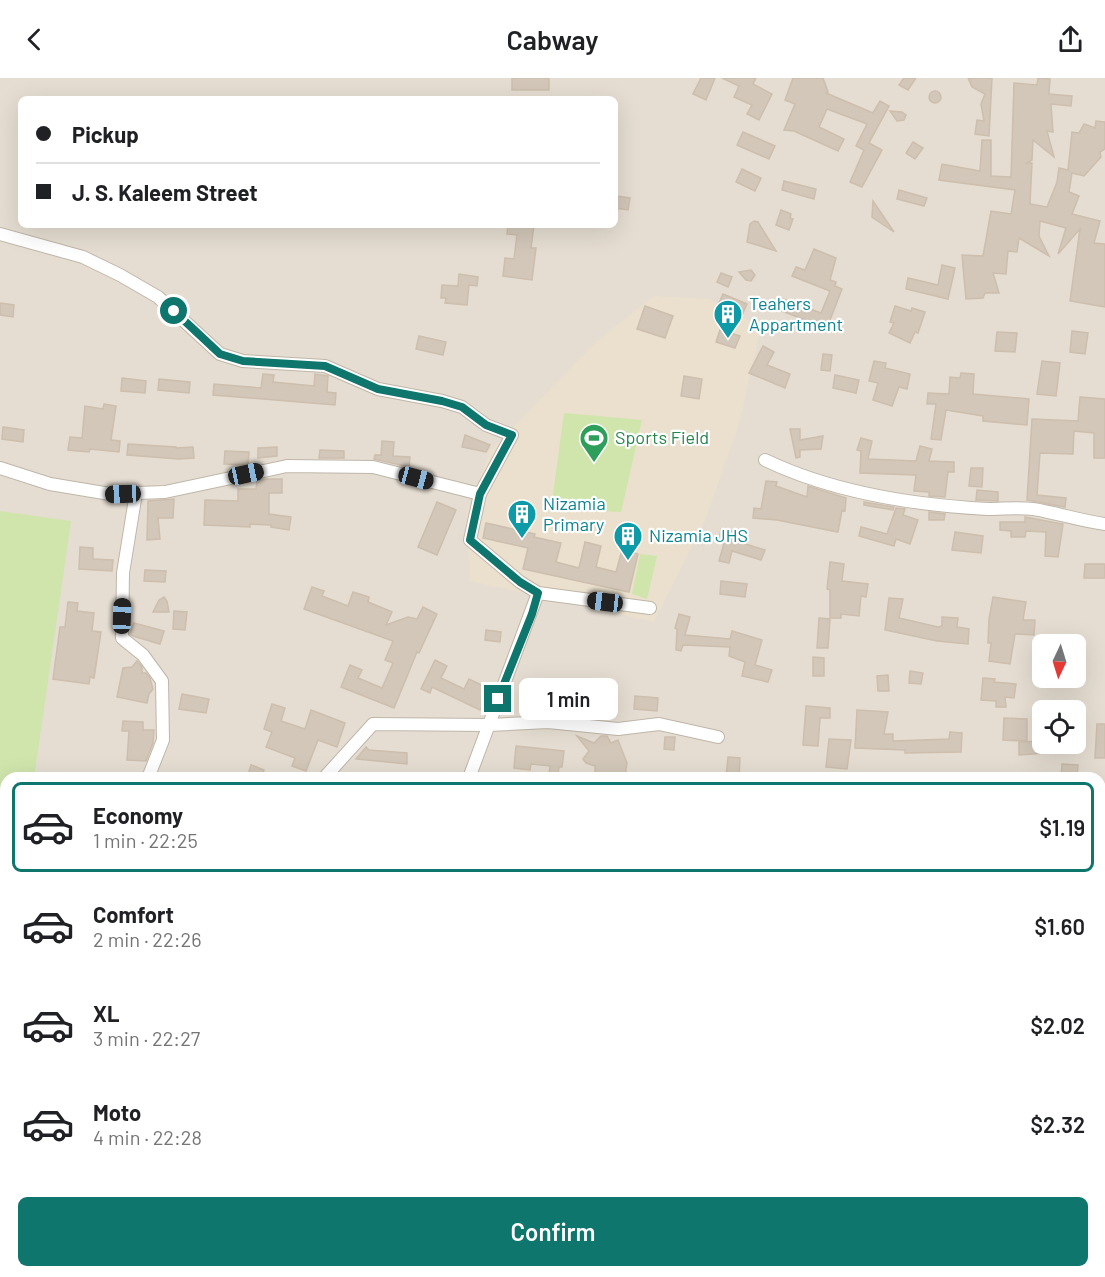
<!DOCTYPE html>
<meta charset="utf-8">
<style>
:root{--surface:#fff;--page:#f6f6f6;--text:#202124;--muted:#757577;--line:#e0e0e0;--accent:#0f766e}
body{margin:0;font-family:Barlow,sans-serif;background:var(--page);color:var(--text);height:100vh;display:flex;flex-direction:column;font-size:22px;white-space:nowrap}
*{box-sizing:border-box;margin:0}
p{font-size:20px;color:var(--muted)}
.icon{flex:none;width:33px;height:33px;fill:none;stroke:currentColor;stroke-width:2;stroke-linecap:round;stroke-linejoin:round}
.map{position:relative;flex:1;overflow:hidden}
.panel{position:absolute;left:0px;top:694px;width:1106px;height:506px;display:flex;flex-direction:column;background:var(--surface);border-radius:18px 18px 0 0;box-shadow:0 6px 24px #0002}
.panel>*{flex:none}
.banner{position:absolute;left:18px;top:18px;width:600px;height:132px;border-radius:9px;box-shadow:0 6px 24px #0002;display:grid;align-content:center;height:132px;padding:0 18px;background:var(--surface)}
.needle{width:39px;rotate:184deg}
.fabs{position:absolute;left:1032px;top:556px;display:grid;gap:12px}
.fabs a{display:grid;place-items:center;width:54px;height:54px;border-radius:9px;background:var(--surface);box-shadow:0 6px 24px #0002;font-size:30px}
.end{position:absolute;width:27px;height:27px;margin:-14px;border:8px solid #0f766e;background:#fff;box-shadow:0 0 0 3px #fff}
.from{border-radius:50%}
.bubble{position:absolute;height:42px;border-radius:9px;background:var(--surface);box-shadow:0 6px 24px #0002;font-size:20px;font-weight:600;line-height:42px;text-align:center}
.car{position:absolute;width:18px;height:36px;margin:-18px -9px;border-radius:8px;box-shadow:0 0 4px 2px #0007;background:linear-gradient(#222 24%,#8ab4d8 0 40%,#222 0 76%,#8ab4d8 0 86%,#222 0)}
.banner b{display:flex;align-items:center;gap:21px;height:57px;font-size:22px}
.banner b+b{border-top:2px solid var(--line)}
.banner i{width:15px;height:15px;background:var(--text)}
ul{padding:10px 0 0;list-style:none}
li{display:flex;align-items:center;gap:18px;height:90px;margin:0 12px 9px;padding:0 6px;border:3px solid transparent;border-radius:9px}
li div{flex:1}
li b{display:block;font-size:22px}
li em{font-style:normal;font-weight:600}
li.active{border-color:var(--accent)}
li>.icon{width:54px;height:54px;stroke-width:1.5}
.action{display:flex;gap:12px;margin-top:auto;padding:12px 18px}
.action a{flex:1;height:69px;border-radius:9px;background:var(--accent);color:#fff;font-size:24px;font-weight:600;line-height:69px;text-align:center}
header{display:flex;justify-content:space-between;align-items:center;height:78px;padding:0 18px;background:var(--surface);font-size:27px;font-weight:600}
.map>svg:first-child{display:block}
.residential{fill:#e5ddd1;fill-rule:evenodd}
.education{fill:#eae0cd}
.green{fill:#cfe5ac}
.building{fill:#d2c7b9;stroke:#cdbead;stroke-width:1.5}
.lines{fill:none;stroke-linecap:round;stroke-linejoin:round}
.minor-casing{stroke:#bfb6a9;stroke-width:14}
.minor{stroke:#fff;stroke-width:12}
.route{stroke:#0f766e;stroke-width:8}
.labels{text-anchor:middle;stroke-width:4.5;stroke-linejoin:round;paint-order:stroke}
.culture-label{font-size:18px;fill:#0d838f;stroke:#fff;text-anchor:start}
.leisure-label{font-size:18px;fill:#27864d;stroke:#fff;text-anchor:start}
</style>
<header><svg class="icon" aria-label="back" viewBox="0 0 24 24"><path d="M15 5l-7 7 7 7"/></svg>Cabway<svg class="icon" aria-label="share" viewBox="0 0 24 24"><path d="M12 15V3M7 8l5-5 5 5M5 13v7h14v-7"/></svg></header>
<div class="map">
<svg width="1105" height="1199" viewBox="0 0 1105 1199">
<rect width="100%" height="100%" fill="#f1ece3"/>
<path class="residential" d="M0 0H1105V1199H0ZM21 21H615V147H21ZM1042 567H1076V600H1042ZM1042 633H1076V666H1042ZM6 700H1100V1194H6Z"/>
<path class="education" d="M654 218 709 221 761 249 739 347 705 443 654 544 470 503 466 435 490 373 597 263Z"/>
<g class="green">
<path d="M564 335 642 342 621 434 551 431Z"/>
<path d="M0 433 71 443 34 700H6V904L0 903Z"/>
<path d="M640 476 657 478 647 521 632 516Z"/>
</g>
<g class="building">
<rect x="512" y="0" width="37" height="12"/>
<path d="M701 0H715L706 22 693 16Z"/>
<path d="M722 0H756L753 6 772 16 759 42 747 36 752 27 734 19 739 8Z"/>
<path d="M793 0H823L828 14 826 15 873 35 880 23 889 28 869 65 882 72 862 109 850 104 864 72 856 68 867 46 827 31 819 49 844 61 838 73 794 53 784 52 795 26 785 22Z"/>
<path d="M904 0H916L908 12 899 7Z"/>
<path d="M968 0H992L989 58 975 56 977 42 984 43 981 26 985 16 972 9Z"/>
<path d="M1038 0 1050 1 1049 16 1072 18 1071 28 1051 26 1053 54 1047 53 1054 79 1033 62 1032 82 1027 85H1032L1030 126 1047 129 1057 104 1059 90 1068 92 1072 54 1079 55 1084 46 1095 50 1096 43 1105 44V71L1100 74 1101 79 1084 98 1072 95 1069 114 1079 118 1072 136 1100 143 1094 165 1105 166V229L1070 223 1080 151 1058 176 1066 150 1040 143 1039 158 1049 178 1019 160 1017 174 1008 173 1006 196 993 195 999 215H985L983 220 966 221 962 177 983 178 991 133 1011 136 1015 112 939 102 942 86 980 93 982 62H991V98L1011 99 1014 5 1037 7Z"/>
<circle cx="935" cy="19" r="6"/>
<path d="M890 33 902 34 906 37 904 42 897 43Z"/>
<path d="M743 54 775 68 769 81 737 67Z"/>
<path d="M913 64 923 70 915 81 906 75Z"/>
<path d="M742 91 761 100 755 113 736 104Z"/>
<path d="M784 103 816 111 814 121 782 112Z"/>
<path d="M899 112 927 120 924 128 897 121Z"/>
<path d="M615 118 630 120 628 132 615 130Z"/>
<path d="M873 123 894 154 872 139Z"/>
<path d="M781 132 791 136 790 140 793 141 789 152 776 147Z"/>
<path d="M754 143 758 144 776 173 747 164 750 146Z"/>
<path d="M508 147H534L531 170H536L532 202 503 198 505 180 514 181 517 157 507 156Z"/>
<path d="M814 171 836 180 830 202 836 204 835 208 842 211 827 250 779 232 783 221 821 235 830 213 792 198 796 189 805 192Z"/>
<path d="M942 187 955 190 948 221 906 211 908 200 938 207Z"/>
<path d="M751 192 755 197 751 203 746 202 739 194Z"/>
<path d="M721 195 732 199 728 209 717 204Z"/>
<path d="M459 196 478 199 477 208 469 207 467 227 445 225 446 220H441L442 207 458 208Z"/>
<path d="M723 216 747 226 743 235 719 225Z"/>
<path d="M0 225 14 227 13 239 0 237Z"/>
<path d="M645 228 673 238 665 260 637 251Z"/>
<path d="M895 228 911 233 912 230 925 234 918 255 915 254 910 265 889 255 894 245 890 244Z"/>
<path d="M720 252 740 258 735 270 716 264Z"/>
<path d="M1072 253 1088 255 1085 276 1070 274Z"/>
<path d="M997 254 1017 255 1015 274 995 273Z"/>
<path d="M419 258 446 264 443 277 416 271Z"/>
<path d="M763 268 774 274 767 287 790 296 785 310 749 295Z"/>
<path d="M823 276 832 277 830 293 821 292Z"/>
<path d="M874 283 886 285 885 290 910 296 907 311 899 309 892 328 873 322 878 305 869 303Z"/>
<path d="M1042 283 1060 285 1056 318 1037 316Z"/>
<path d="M961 295 974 296 973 316 1029 321 1027 347 983 343V338L946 332 941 362 931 361 936 326H927L928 315 949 316 950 299 960 300Z"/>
<path d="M263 296 274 297 273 304 314 308 315 296 328 298 327 314 336 315 335 327 213 317 214 306 261 310Z"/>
<path d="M835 297 859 302 856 315 833 310Z"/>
<path d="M684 298 702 301 699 321 681 318Z"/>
<path d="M122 300 146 303 145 315 121 313Z"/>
<path d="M159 301 190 304 189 315 158 312Z"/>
<path d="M1080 319 1105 321V380H1094V355L1074 353 1073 376 1040 375 1037 417 1066 420 1065 429 1027 422 1032 341 1078 343Z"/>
<path d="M104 326 116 328 111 362 120 363 119 374 90 371 89 374 68 372 70 359 82 360 85 328 103 331Z"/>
<path d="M3 349 24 352 23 364 2 361Z"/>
<path d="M790 351H800V362L823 358 821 371 800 372V379L796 380Z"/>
<path d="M465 357 490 367 486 374 462 369Z"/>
<path d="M861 360 872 363 868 381 916 383 920 368 932 371 929 383 954 384V394H948L945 419 929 418V414L914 413 916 397 860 395 861 373 857 372Z"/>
<path d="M382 363 394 364 393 378 410 379 409 389 374 381 375 377H381Z"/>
<path d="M128 366 176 369V370L193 369 194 380 179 381 127 377Z"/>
<path d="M277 369V378L258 380V370Z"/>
<path d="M320 372 344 373V380H319Z"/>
<path d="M225 373 249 374 248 387 224 386Z"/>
<path d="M971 390H983L982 409 969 408Z"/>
<path d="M267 401H282V415H269V436L291 439 289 452 271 449V447L250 446V449L204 447 205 422 238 423V411H256L257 403Z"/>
<path d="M766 403 777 404 776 408 807 419 808 408 846 420 845 433 842 432 838 454 777 442 753 440 754 430 761 431Z"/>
<path d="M977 412 998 414V423L976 422Z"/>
<path d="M174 421 173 440H158L160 461 147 462 148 423Z"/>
<path d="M437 424 456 432 437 477 418 469Z"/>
<path d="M864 424 894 429 893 432 864 427Z"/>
<path d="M896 430 905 431 903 437 918 442 910 466 896 461 894 468 859 458 861 449 887 456Z"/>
<path d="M929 434 945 436 944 442H929Z"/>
<path d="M1025 439 1063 446 1058 479 1045 478 1046 454 1026 453 1025 459H1011V453L1000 452V444H1025Z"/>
<path d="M486 445 535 456 534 459 561 465 556 484 579 490 585 464 601 468 596 489 616 494 622 472 638 476 629 514 523 491 528 470 483 460Z"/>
<path d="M721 451 737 454 736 463 765 472 761 482 732 473 729 485 719 483 724 465 719 464Z"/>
<path d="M955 454 983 458 981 475 952 472Z"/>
<path d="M80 469 93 470V481L113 482 112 493 79 491Z"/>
<path d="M830 484 844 486 842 503 868 506 866 519 861 518 859 538 841 536V540H830V512L827 511Z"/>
<path d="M1085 486H1105V500H1084Z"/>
<path d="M145 492 166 493 165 504 144 503Z"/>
<path d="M721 503 747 506 745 519 720 516Z"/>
<path d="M312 509 324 513 322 518 348 528 353 514 369 519 368 524 392 534 386 547 408 539 417 541 423 529 437 536 419 575 417 574 394 630 341 609 350 587 362 592 358 600 382 610 393 585 385 582 393 563 304 531Z"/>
<path d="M164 519 167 523 169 534H153L159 522Z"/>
<path d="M993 519 1026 524 1023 542H1035L1034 557 1015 556 1010 586 989 583 991 565H988L989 541Z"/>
<path d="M889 520 903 521 899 540 938 549 942 548V539L958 540 957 549 969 551 968 566 937 563 885 552Z"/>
<path d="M68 524 78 525 77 533 94 535 92 553 101 554 94 600 90 599 89 606 53 601 60 549H65Z"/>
<path d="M174 533 187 534 185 552 173 551Z"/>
<path d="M679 536 690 539 685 557 730 561 732 553 762 562 755 587 772 592 768 604 742 598 745 584 729 578 730 569 683 567 681 573 676 572 677 551 675 550Z"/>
<path d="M819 540 830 541 828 570H817Z"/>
<path d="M134 545 164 553 160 566 133 558 130 556Z"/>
<path d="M486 552 501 554 500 564 485 562Z"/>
<path d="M813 579 824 580V598H813Z"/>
<path d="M435 582 447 588 441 600 464 611 469 601 490 611 480 632 432 609 430 615 421 611Z"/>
<path d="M137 583 142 589V595H146L150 600 153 611 149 616 147 625 117 619 123 590 132 589Z"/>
<path d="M910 593 923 595 921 606 909 605Z"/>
<path d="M888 597 889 613H878L877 598Z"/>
<path d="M983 600 995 601 994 604 1016 606 1014 620 1005 619 1006 629H996V623L981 622Z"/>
<path d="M182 616 209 621 206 635 179 631Z"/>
<path d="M635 618 658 620 657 633 634 631Z"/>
<path d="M272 626 285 630 281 643 305 651 311 632 345 645 337 669 318 662 306 693 292 688 295 680 266 669 272 654 264 651Z"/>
<path d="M806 628 830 630V640H820L818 668 803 667Z"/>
<path d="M857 632 888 634 884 656H893V663L949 661 950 654 962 655 961 674 905 675V672L855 670Z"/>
<path d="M1004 640 1027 641V663L1003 662Z"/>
<path d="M123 643 143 644V652H154L153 665 146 683 127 682 129 653H122Z"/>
<path d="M1097 646H1105V680H1095Z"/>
<path d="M577 658 594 665 601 658H607L611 665 618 662 627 685 625 698 595 694V688L586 685 583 681 589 673Z"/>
<path d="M665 659H675L674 672 664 671Z"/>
<path d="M829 661 851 662 847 691 826 689Z"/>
<path d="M1042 663V666H1045L1046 675 1019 677V664Z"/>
<path d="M516 668 564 673 562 689H559L558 696 549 695 550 688 531 686 530 692 514 690Z"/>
<path d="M366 669 369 672 407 675V686L356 681Z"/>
<path d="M728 679 740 680 739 700H726Z"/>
<path d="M1062 686 1078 687 1077 700H1061Z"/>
<path d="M251 687 264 692 261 700H247Z"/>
</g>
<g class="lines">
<g class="minor-casing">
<g id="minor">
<path d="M0 156 83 179 120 197 158 219 220 276 243 283 325 288 378 311 442 323 462 329 486 347 512 357 480 416 470 462 520 504 538 515 650 530"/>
<path d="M765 382C834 415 912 427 988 431 1003 431 1018 429 1033 431 1058 435 1081 443 1105 446"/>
<path d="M0 390 50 406 110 416 165 414 287 388 373 389 480 416"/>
<path d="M136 415 123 495 122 560 143 577 162 603 163 662 148 700"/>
<path d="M324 700 373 646 489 647 548 644 618 651 659 646 718 659"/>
<path d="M469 700 538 515"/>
<path d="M1100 779 1105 778"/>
<path d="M1100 906 1105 905"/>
<path d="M0 926 1 918 6 916"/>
<path d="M0 978 6 973"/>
<path d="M295 1199 297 1194"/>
</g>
</g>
<use href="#minor" class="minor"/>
</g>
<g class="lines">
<path class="route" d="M174 233 220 276 243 283 325 288 378 311 442 323 462 329 486 347 512 357 480 416 470 462 520 504 538 515 532 536 498 621"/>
</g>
<defs>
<g id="building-pin" transform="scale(1.5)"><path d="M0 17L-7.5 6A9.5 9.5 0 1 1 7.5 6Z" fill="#0f9aa8" stroke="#fff"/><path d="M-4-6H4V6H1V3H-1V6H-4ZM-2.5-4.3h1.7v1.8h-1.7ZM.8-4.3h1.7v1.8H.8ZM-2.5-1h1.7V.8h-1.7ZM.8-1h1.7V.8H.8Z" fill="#fff"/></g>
<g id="stadium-pin" transform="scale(1.5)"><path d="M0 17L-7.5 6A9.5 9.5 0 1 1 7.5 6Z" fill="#2e9e5b" stroke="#fff"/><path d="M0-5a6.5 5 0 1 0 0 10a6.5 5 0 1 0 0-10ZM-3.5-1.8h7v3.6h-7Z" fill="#fff"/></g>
</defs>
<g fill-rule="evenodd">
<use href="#building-pin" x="728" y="236"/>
<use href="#stadium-pin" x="594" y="360"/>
<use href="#building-pin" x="522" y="436"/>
<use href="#building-pin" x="628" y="458"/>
</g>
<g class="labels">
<g class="culture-label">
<text x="749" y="232">Teahers<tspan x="749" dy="21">Appartment</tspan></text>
<text x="543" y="432">Nizamia<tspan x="543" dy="21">Primary</tspan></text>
<text x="649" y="464">Nizamia JHS</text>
</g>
<g class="leisure-label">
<text x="615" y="366">Sports Field</text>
</g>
</g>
</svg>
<div class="fabs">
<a><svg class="needle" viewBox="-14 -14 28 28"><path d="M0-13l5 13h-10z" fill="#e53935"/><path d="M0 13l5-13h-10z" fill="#757577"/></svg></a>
<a><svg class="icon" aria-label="locate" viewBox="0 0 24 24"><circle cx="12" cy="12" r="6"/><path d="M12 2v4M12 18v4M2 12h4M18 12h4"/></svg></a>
</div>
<i class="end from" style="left:174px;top:233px"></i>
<i class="end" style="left:498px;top:621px"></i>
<div class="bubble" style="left:519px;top:600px;width:99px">1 min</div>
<i class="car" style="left:246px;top:396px;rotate:78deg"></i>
<i class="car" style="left:416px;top:400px;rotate:105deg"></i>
<i class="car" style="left:123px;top:416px;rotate:268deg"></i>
<i class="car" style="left:605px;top:524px;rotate:277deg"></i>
<i class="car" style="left:122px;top:538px;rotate:2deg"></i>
<div class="banner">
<b><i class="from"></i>Pickup</b>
<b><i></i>J. S. Kaleem Street</b>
</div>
<section class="panel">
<ul>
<li class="active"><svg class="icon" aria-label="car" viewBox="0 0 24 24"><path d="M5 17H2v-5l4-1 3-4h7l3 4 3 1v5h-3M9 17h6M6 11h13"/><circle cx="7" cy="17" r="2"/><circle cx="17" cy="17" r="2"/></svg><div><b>Economy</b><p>1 min · 22:25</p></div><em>$1.19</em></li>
<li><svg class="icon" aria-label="car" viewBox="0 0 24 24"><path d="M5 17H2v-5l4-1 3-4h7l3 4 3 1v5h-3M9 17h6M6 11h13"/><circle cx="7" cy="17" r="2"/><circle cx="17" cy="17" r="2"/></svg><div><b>Comfort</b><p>2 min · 22:26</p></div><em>$1.60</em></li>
<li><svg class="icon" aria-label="car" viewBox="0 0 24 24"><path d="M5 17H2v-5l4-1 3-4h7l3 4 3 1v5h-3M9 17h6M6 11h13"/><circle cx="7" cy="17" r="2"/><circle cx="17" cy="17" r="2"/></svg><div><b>XL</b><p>3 min · 22:27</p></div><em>$2.02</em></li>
<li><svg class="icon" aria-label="car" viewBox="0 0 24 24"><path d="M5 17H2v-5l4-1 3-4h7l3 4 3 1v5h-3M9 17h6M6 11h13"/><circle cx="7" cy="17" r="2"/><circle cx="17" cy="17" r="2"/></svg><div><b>Moto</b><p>4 min · 22:28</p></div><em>$2.32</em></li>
</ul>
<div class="action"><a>Confirm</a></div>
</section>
</div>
